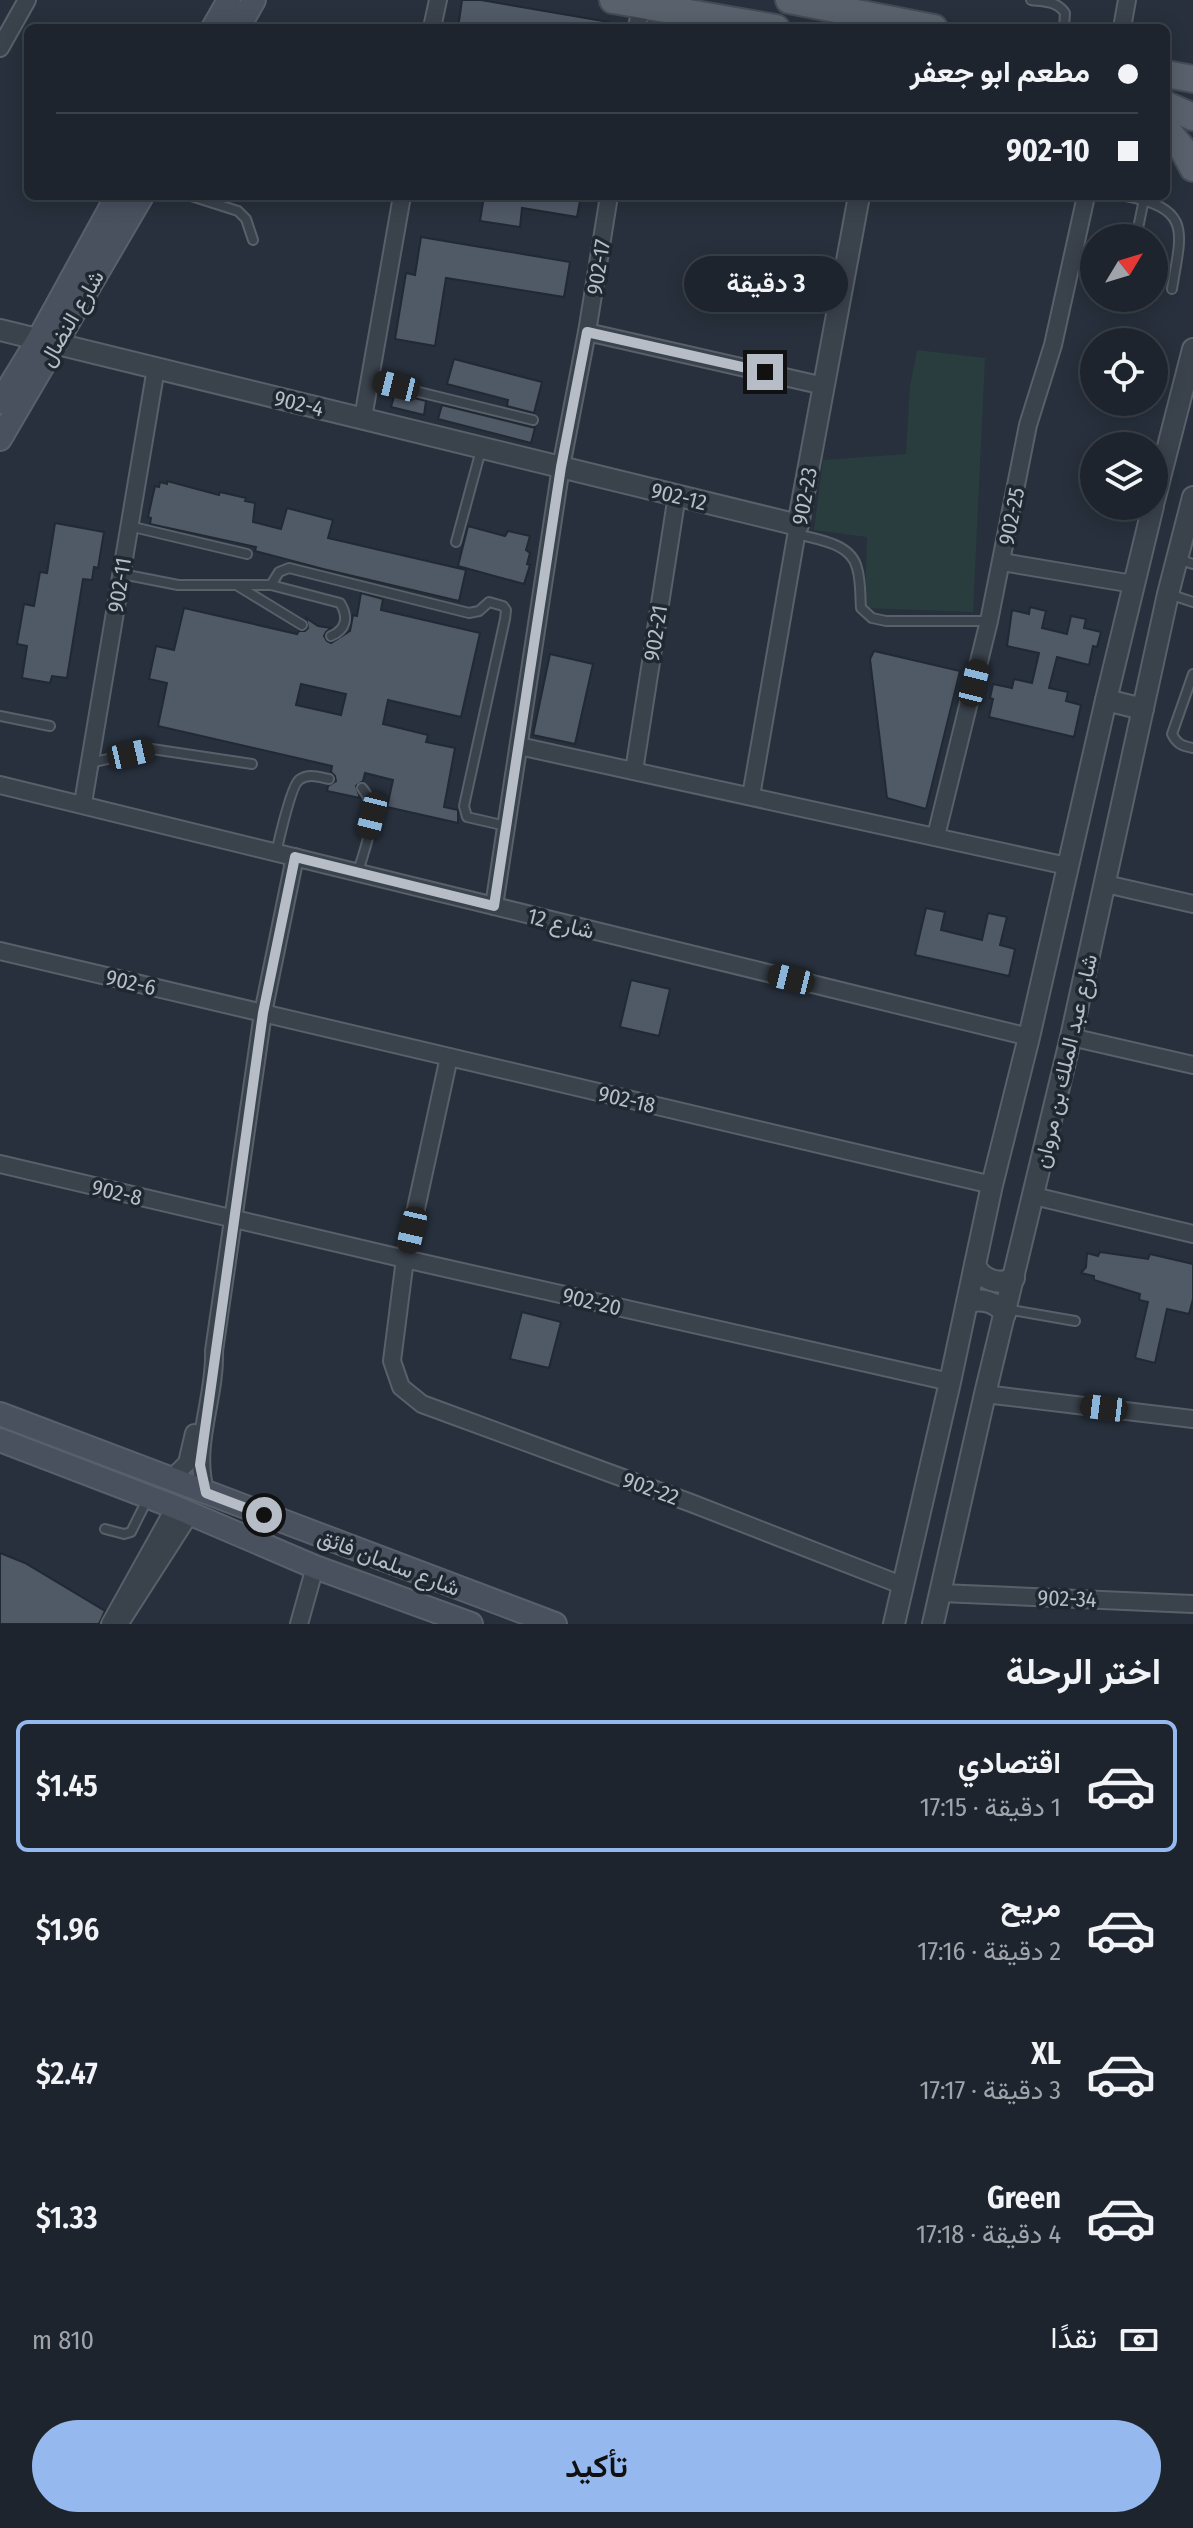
<!DOCTYPE html>
<html lang="ar">
<meta charset="utf-8">
<style>
:root{--surface:#1d242d;--page:#2a3039;--text:#f1f3f6;--muted:#a0a4aa;--line:#3b4149;--accent:#95b9ee}
body{margin:0;font-family:"Fira Sans Condensed",Vazirmatn,sans-serif;background:var(--page);color:var(--text);direction:rtl;height:100vh;display:flex;flex-direction:column;font-size:30px;white-space:nowrap}
*{box-sizing:border-box;margin:0}
p{font-size:26px;color:var(--muted)}
.icon{flex:none;width:44px;height:44px;fill:none;stroke:currentColor;stroke-width:2;stroke-linecap:round;stroke-linejoin:round}
.map{position:relative;height:1624px;overflow:hidden;direction:ltr}
.sheet{display:flex;flex-direction:column;background:var(--surface);flex:1}
.sheet>*{flex:none}
.guide{position:absolute;left:24px;top:24px;width:1146px;height:176px;border-radius:12px;box-shadow:0 4px 20px #0003,0 0 0 2px var(--line);direction:rtl;display:grid;align-content:center;height:176px;padding:0 32px;background:var(--surface)}
.needle{width:52px;rotate:52deg}
.buttons{position:absolute;left:1080px;top:224px;display:grid;gap:16px}
.buttons a{display:grid;place-items:center;width:88px;height:88px;border-radius:50%;background:var(--surface);box-shadow:0 4px 20px #0003,0 0 0 2px var(--line);font-size:40px}
.end{position:absolute;width:36px;height:36px;margin:-18px;border:10px solid #b6bdc7;background:#111;box-shadow:0 0 0 4px #111}
.from{border-radius:50%}
.bubble{position:absolute;height:56px;border-radius:28px;background:var(--surface);box-shadow:0 4px 20px #0003,0 0 0 2px var(--line);font-size:26px;font-weight:600;line-height:56px;text-align:center;direction:rtl}
.car{position:absolute;width:24px;height:48px;margin:-24px -12px;border-radius:10px;box-shadow:0 0 6px 2px #0007;background:linear-gradient(#222 24%,#8ab4d8 0 40%,#222 0 76%,#8ab4d8 0 86%,#222 0)}
.guide b{display:flex;align-items:center;gap:28px;height:76px;font-size:30px}
.guide b+b{border-top:2px solid var(--line)}
.guide i{width:20px;height:20px;background:var(--text)}
ul{padding:0;list-style:none}
li{display:flex;align-items:center;gap:24px;height:132px;margin:0 16px 12px;padding:0 16px;border:4px solid transparent;border-radius:12px}
li div{flex:1}
li b{display:block;font-size:30px}
li em{font-style:normal;font-weight:600}
li.active{border-color:var(--accent)}
li>.icon{width:72px;height:72px;stroke-width:1.5}
h2{padding:0 32px;font-size:36px;line-height:96px}
.pay{display:flex;align-items:center;gap:20px;height:88px;padding:0 32px;font-size:30px}
.pay p{margin-inline-start:auto}
.primary-button{display:flex;gap:16px;margin-top:auto;padding:16px 32px}
.primary-button a{flex:1;height:92px;border-radius:48px;background:var(--accent);color:#111;font-size:32px;font-weight:600;line-height:92px;text-align:center}
.map>svg:first-child{display:block}
.green{fill:#293d3e}
.building{fill:#505966;stroke:#212933;stroke-width:2;fill-rule:evenodd}
.lines{fill:none;stroke-linecap:round;stroke-linejoin:round}
.service-casing{stroke:#58606a;stroke-width:12}
.minor-casing{stroke:#58606a;stroke-width:20}
.tertiary-casing{stroke:#58606a;stroke-width:24}
.secondary-casing{stroke:#58606a;stroke-width:26}
.primary-casing{stroke:#434b55;stroke-width:30}
.service{stroke:#3a424c;stroke-width:8}
.minor{stroke:#3a424c;stroke-width:16}
.tertiary{stroke:#3a424c;stroke-width:20}
.secondary{stroke:#49515f;stroke-width:22}
.primary{stroke:#58616c;stroke-width:26}
.route{stroke:#b6bdc7;stroke-width:10}
.labels{text-anchor:middle;stroke-width:7;stroke-linejoin:round;paint-order:stroke}
.street-label{font-size:22px;fill:#b6bdc7;stroke:#1f2731}
</style>
<div class="map">
<svg width="1193" height="1624" viewBox="0 0 1193 1624">
<rect width="100%" height="100%" fill="#27303c"/>
<path class="green" d="M917 350 985 358 973 612 865 608 867 537 814 530 823 460 906 454 910 386Z"/>
<g class="building">
<path d="M462 0H481L609 22 608 28H458Z"/>
<path d="M484 196H581L577 217 522 208 520 227 480 221Z"/>
<path d="M421 237 570 262 564 297 446 278 435 346 395 339 406 273 415 275Z"/>
<path d="M454 359 542 382 534 413 507 406 508 400 447 384Z"/>
<path d="M395 393 426 401 424 415 391 407Z"/>
<path d="M442 405 535 428 531 443 438 419Z"/>
<path d="M167 481 219 495 220 492 246 498 245 501 255 503 253 522 281 529 287 508 333 520 328 538 466 570 459 601 323 569 255 551 256 547 150 524 151 518 148 517 155 486 159 487 160 482 167 484Z"/>
<path d="M55 523 104 532 98 568 94 567 92 580 83 579 67 678 52 676 50 683 22 678 27 646 17 644 24 604 34 606 40 572 47 573Z"/>
<path d="M468 526 505 536 508 531 530 536 526 550 530 553 527 564 530 565 524 584 458 566Z"/>
<path d="M361 593 383 599 381 610 480 633 461 717 388 700 383 724 428 735 426 742 455 748 444 807 458 810V823L387 807 393 780 365 773 363 781 356 786 360 798 327 791 328 786 336 781 335 776 331 772 332 766 158 726 167 683 149 679 156 646 174 650 184 608 297 634 299 631H305L308 628 306 618 318 626 331 628 326 632 324 636 327 641 331 643 350 631 353 615 357 616ZM301 684 346 694 341 715 296 705Z"/>
<path d="M1030 607 1046 611 1042 628 1067 634 1071 616 1086 619 1084 628 1101 632 1097 647 1093 646 1089 665 1057 657 1049 688 1068 692 1066 701 1081 705 1074 737 989 717 993 699 990 698 993 684 1012 688 1014 679 1032 683 1039 653 1007 646 1012 610 1029 614Z"/>
<path d="M874 651 960 671 926 809 887 798 870 659Z"/>
<path d="M550 654 593 664 575 744 533 735Z"/>
<path d="M926 908 945 912 941 930 982 940 988 913 1007 917 1000 945 1015 949 1009 976 915 955Z"/>
<path d="M631 980 670 989 659 1036 620 1027Z"/>
<path d="M1100 1252 1148 1259 1150 1254 1193 1264V1299L1189 1314 1167 1309 1155 1363 1135 1358 1148 1302 1139 1300 1140 1294 1094 1280V1276L1081 1273 1086 1267 1087 1253 1098 1256Z"/>
<path d="M522 1312 561 1322 549 1368 510 1359Z"/>
<path d="M0 1553 25 1563 105 1611 99 1624H0Z"/>
</g>
<g class="lines">
<g class="service-casing">
<g id="service">
<path d="M1031 0C1045 2 1057 1 1065 13L1064 28"/>
<path d="M191 196 238 211 246 219 253 240"/>
<path d="M1126 196C1193 209 1181 233 1172 289"/>
<path d="M1136 238 1144 199"/>
<path d="M370 380 533 420"/>
<path d="M129 526 247 554"/>
<path d="M797 534C818 540 851 543 857 568 861 581 860 596 861 608L872 618 886 621H989"/>
<path d="M456 542 481 450"/>
<path d="M1178 559 1193 564"/>
<path d="M122 574 178 585H271L340 603C349 617 346 630 331 636"/>
<path d="M271 585 279 572 289 568 469 613 479 611 489 602 503 606 506 610 505 619 464 806 467 817 506 826"/>
<path d="M238 586 302 625"/>
<path d="M1169 594 1193 602"/>
<path d="M1193 674 1172 734C1177 744 1182 746 1193 748"/>
<path d="M0 716 50 726"/>
<path d="M90 763 152 749 252 764"/>
<path d="M276 853C279 840 291 786 299 780 308 773 319 777 329 779"/>
<path d="M358 872C365 846 382 811 362 788"/>
<path d="M1006 1309 1075 1321"/>
<path d="M105 1529 124 1534 131 1532 148 1498"/>
</g>
</g>
<g class="minor-casing">
<g id="minor">
<path d="M432 28 438 0"/>
<path d="M637 28 641 5"/>
<path d="M1122 28 1127 0"/>
<path d="M0 48 27 0"/>
<path d="M587 332 824 386"/>
<path d="M363 418 402 196"/>
<path d="M1002 562 1133 584"/>
<path d="M519 746 1067 866"/>
<path d="M634 771 677 495"/>
<path d="M0 785 1029 1037"/>
<path d="M751 796 798 525"/>
<path d="M83 803 156 368"/>
<path d="M936 836 989 621 1028 425 1053 345 1086 196"/>
<path d="M1106 884 1193 904"/>
<path d="M494 906 561 467 587 332 609 196"/>
<path d="M0 951 992 1185"/>
<path d="M1071 1037 1193 1065"/>
<path d="M449 1057 405 1259 392 1361 401 1387 422 1404 691 1503 904 1586"/>
<path d="M0 1164 405 1259 950 1382"/>
<path d="M1034 1196 1193 1234"/>
<path d="M985 1394 1193 1419"/>
<path d="M170 1480 187 1463 194 1433"/>
<path d="M206 1493C191 1447 216 1398 214 1351L263 1013 295 857"/>
<path d="M941 1593 1193 1604"/>
<path d="M120 1623 190 1514"/>
<path d="M110 1624 175 1507"/>
<path d="M299 1624 315 1567"/>
</g>
</g>
<g class="tertiary-casing">
<g id="tertiary">
<path d="M0 330 798 525 859 196"/>
<path d="M1154 501 1193 349"/>
<path d="M1106 700 1143 709"/>
<path d="M975 1265C981 1280 1000 1286 1014 1278"/>
<path d="M967 1303C980 1297 997 1302 1005 1314"/>
<path d="M894 1624 950 1382 992 1185 1029 1037 1106 700 1153 506"/>
<path d="M933 1624 985 1394 1071 1037 1168 594 1193 497"/>
</g>
</g>
<g class="secondary-casing">
<g id="secondary">
<path d="M213 28 229 0"/>
<path d="M238 28 254 0"/>
<path d="M0 402 38 340 117 196"/>
<path d="M0 439 142 196"/>
<path d="M0 1414 555 1624"/>
<path d="M0 1440 175 1507 315 1567 471 1624"/>
</g>
</g>
<g class="primary-casing">
<g id="primary">
<path d="M613 0 776 28"/>
<path d="M789 0 934 28"/>
<path d="M1166 74 1193 79"/>
<path d="M1166 105 1193 117"/>
<path d="M1166 129 1184 151 1193 168"/>
</g>
</g>
<use href="#service" class="service"/>
<use href="#minor" class="minor"/>
<use href="#tertiary" class="tertiary"/>
<use href="#secondary" class="secondary"/>
<use href="#primary" class="primary"/>
</g>
<g class="lines">
<path class="route" d="M264 1515 206 1493 200 1465 263 1013 295 857 494 906 561 467 587 332 765 372"/>
</g>
<g class="labels">
<g class="street-label">
<text transform="translate(598 267) rotate(-81)" y="8">902-17</text>
<text transform="translate(71 318) rotate(-60)" y="8">شارع النضال</text>
<text transform="translate(299 403) rotate(14)" y="8">902-4</text>
<text transform="translate(679 496) rotate(14)" y="8">902-12</text>
<text transform="translate(804 496) rotate(-80)" y="8">902-23</text>
<text transform="translate(1011 516) rotate(-79)" y="8">902-25</text>
<text transform="translate(119 585) rotate(-81)" y="8">902-11</text>
<text transform="translate(655 633) rotate(-81)" y="8">902-21</text>
<text transform="translate(561 923) rotate(14)" y="8">شارع 12</text>
<text transform="translate(131 982) rotate(13)" y="8">902-6</text>
<text transform="translate(1065 1061) rotate(-77)" y="8">شارع عبد الملك بن مروان</text>
<text transform="translate(627 1099) rotate(13)" y="8">902-18</text>
<text transform="translate(117 1192) rotate(13)" y="8">902-8</text>
<text transform="translate(592 1301) rotate(13)" y="8">902-20</text>
<text transform="translate(651 1488) rotate(20)" y="8">902-22</text>
<text transform="translate(389 1562) rotate(21)" y="8">شارع سلمان فائق</text>
<text transform="translate(1067 1598) rotate(2)" y="8">902-34</text>
</g>
</g>
</svg>
<div class="buttons">
<a><svg class="needle" viewBox="-14 -14 28 28"><path d="M0-13l5 13h-10z" fill="#e53935"/><path d="M0 13l5-13h-10z" fill="#a0a4aa"/></svg></a>
<a><svg class="icon" aria-label="locate" viewBox="0 0 24 24"><circle cx="12" cy="12" r="6"/><path d="M12 2v4M12 18v4M2 12h4M18 12h4"/></svg></a>
<a><svg class="icon" aria-label="layers" viewBox="0 0 24 24"><path d="M12 4l9 5-9 5-9-5zM3 14l9 5 9-5"/></svg></a>
</div>
<i class="end from" style="left:264px;top:1515px"></i>
<i class="end" style="left:765px;top:372px"></i>
<div class="bubble" style="left:684px;top:256px;width:164px">3 دقيقة</div>
<i class="car" style="left:396px;top:386px;rotate:284deg"></i>
<i class="car" style="left:974px;top:683px;rotate:14deg"></i>
<i class="car" style="left:131px;top:754px;rotate:77deg"></i>
<i class="car" style="left:372px;top:816px;rotate:194deg"></i>
<i class="car" style="left:791px;top:979px;rotate:284deg"></i>
<i class="car" style="left:412px;top:1230px;rotate:193deg"></i>
<i class="car" style="left:1104px;top:1408px;rotate:277deg"></i>
<div class="guide">
<b><i class="from"></i>مطعم ابو جعفر</b>
<b><i></i>902-10</b>
</div>
</div>
<section class="sheet">
<h2>اختر الرحلة</h2>
<ul>
<li class="active"><svg class="icon" aria-label="car" viewBox="0 0 24 24"><path d="M5 17H2v-5l4-1 3-4h7l3 4 3 1v5h-3M9 17h6M6 11h13"/><circle cx="7" cy="17" r="2"/><circle cx="17" cy="17" r="2"/></svg><div><b>اقتصادي</b><p>1 دقيقة · 17:15</p></div><em>$1.45</em></li>
<li><svg class="icon" aria-label="car" viewBox="0 0 24 24"><path d="M5 17H2v-5l4-1 3-4h7l3 4 3 1v5h-3M9 17h6M6 11h13"/><circle cx="7" cy="17" r="2"/><circle cx="17" cy="17" r="2"/></svg><div><b>مريح</b><p>2 دقيقة · 17:16</p></div><em>$1.96</em></li>
<li><svg class="icon" aria-label="car" viewBox="0 0 24 24"><path d="M5 17H2v-5l4-1 3-4h7l3 4 3 1v5h-3M9 17h6M6 11h13"/><circle cx="7" cy="17" r="2"/><circle cx="17" cy="17" r="2"/></svg><div><b>XL</b><p>3 دقيقة · 17:17</p></div><em>$2.47</em></li>
<li><svg class="icon" aria-label="car" viewBox="0 0 24 24"><path d="M5 17H2v-5l4-1 3-4h7l3 4 3 1v5h-3M9 17h6M6 11h13"/><circle cx="7" cy="17" r="2"/><circle cx="17" cy="17" r="2"/></svg><div><b>Green</b><p>4 دقيقة · 17:18</p></div><em>$1.33</em></li>
</ul>
<div class="pay"><svg class="icon" aria-label="cash" viewBox="0 0 24 24"><path d="M3 7h18v10H3z"/><circle cx="12" cy="12" r="2"/></svg>نقدًا<p>810 m</p></div>
<div class="primary-button"><a>تأكيد</a></div>
</section>
